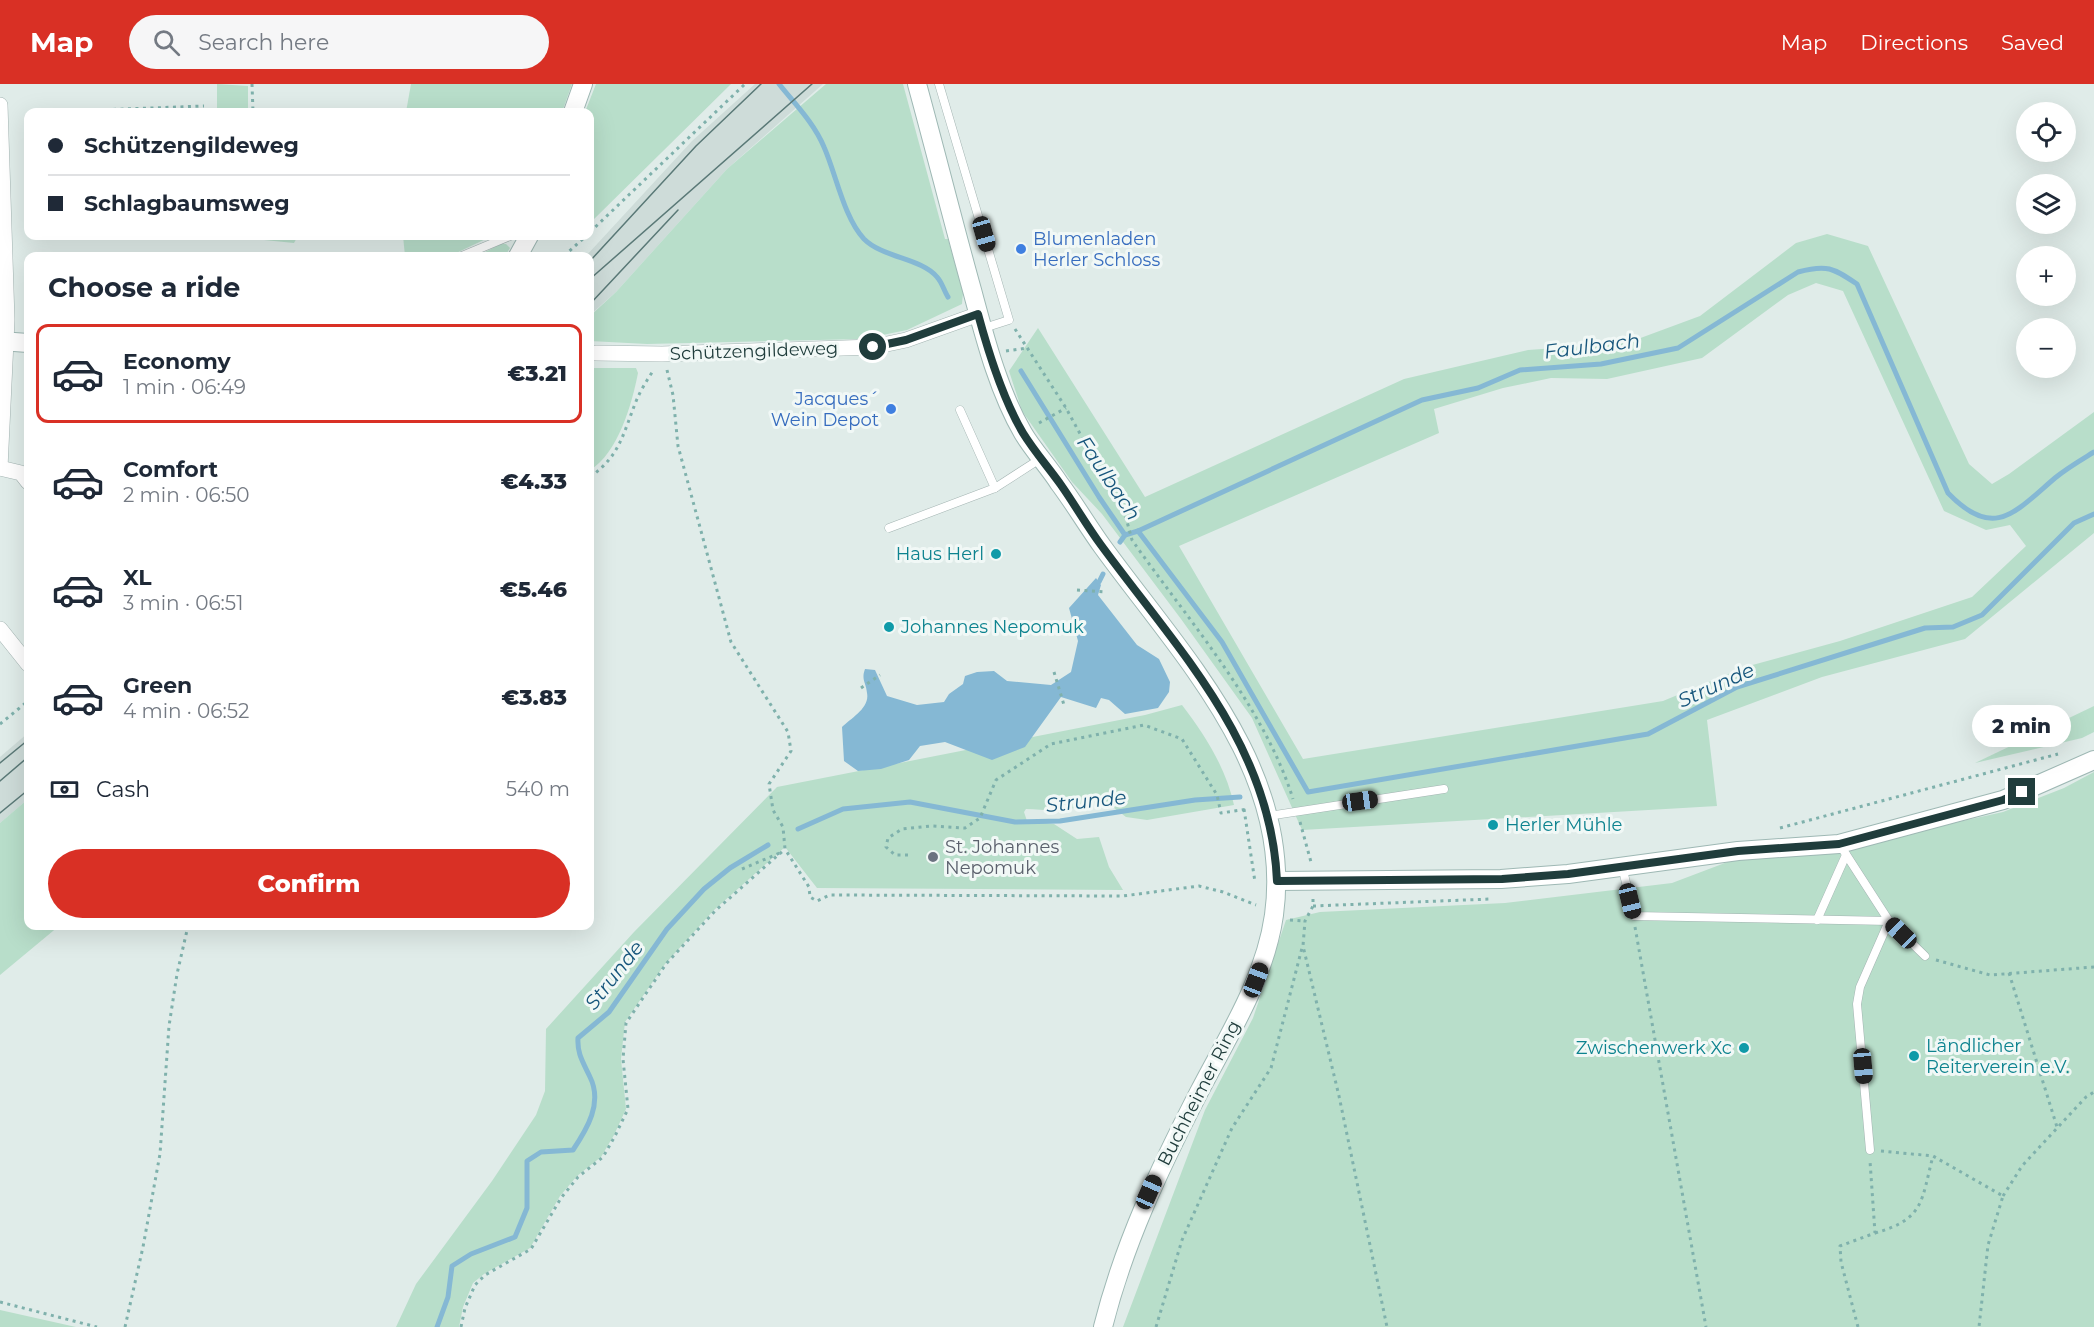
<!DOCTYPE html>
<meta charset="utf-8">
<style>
:root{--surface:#fff;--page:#f6f6f7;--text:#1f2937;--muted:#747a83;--line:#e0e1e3;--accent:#d93025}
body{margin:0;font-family:Montserrat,sans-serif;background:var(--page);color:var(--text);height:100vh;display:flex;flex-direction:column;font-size:22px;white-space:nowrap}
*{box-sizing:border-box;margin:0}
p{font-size:20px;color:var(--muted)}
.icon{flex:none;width:33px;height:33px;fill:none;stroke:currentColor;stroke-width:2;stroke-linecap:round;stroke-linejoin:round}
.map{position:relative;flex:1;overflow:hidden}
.panel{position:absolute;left:24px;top:168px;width:570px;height:678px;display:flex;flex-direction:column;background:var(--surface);border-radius:12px;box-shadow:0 6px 24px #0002}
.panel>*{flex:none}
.top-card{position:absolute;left:24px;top:24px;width:570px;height:132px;border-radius:12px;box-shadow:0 6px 24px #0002;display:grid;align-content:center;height:132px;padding:0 24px;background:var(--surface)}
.controls{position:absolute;left:2016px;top:18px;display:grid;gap:12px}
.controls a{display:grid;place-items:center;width:60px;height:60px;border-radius:50%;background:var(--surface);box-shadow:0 6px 24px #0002;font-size:30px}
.end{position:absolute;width:27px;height:27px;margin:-14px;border:8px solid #203d3c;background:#fff;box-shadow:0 0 0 3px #fff}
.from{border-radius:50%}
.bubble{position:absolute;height:42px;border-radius:21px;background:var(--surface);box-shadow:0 6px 24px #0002;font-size:20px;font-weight:800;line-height:42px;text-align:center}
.car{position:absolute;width:18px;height:36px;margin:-18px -9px;border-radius:8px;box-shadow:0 0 4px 2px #0007;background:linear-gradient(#222 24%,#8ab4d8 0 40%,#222 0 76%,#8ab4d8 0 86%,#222 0)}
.top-card b{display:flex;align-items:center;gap:21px;height:57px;font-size:22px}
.top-card b+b{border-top:2px solid var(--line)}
.top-card i{width:15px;height:15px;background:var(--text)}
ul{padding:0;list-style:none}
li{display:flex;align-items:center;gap:18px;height:99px;margin:0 12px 9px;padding:0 12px;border:3px solid transparent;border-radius:12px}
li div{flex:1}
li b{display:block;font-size:22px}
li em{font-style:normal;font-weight:800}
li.active{border-color:var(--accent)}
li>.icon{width:54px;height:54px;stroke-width:1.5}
h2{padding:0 24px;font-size:27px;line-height:72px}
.pay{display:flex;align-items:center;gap:15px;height:66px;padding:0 24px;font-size:22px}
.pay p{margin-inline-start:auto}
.cta{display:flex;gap:12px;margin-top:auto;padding:12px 24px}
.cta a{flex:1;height:69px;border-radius:36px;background:var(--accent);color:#fff;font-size:24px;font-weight:800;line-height:69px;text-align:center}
header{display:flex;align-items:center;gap:36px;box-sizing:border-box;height:84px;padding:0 30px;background:var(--accent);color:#fff}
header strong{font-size:28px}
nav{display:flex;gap:33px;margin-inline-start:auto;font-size:21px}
.search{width:420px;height:54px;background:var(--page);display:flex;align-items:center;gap:15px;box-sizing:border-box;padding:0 21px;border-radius:33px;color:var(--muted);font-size:22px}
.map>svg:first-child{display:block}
.built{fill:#cedcd9}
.green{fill:#b8deca;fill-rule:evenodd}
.water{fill:#85b8d4}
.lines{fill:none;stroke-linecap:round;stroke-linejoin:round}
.stream{stroke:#85b8d4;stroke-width:5}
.lane-casing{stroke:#a3b4b2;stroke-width:9}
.street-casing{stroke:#a3b4b2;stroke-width:16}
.secondary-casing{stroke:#9eb8b4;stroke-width:20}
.path{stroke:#7fb1ac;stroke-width:3;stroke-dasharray:3 4.5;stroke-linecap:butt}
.lane{stroke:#fff;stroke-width:8}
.street{stroke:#fff;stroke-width:15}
.secondary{stroke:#fff;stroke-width:18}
.tram{stroke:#5a7977;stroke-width:1.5}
.route{stroke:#203d3c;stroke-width:8}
.shop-dot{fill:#3f7fe0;stroke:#f1f8f6;stroke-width:2}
.culture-dot{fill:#0f9aa8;stroke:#f1f8f6;stroke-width:2}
.worship-dot{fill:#6b7280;stroke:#f1f8f6;stroke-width:2}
.labels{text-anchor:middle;stroke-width:6;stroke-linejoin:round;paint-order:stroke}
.shop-label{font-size:18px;fill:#366cbe;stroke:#f1f8f6;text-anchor:start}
.street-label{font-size:18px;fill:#203d3c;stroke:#f1f8f6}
.culture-label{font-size:18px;fill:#0d838f;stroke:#f1f8f6;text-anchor:start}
.worship-label{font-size:18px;fill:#5b616d;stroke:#f1f8f6;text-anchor:start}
.water-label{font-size:20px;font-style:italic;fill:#17567c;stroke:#f1f8f6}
</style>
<header>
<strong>Map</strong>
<div class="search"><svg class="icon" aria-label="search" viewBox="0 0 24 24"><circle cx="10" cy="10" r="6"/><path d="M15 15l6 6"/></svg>Search here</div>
<nav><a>Map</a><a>Directions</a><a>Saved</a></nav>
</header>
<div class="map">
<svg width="2094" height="1243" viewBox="0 0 2094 1243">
<rect width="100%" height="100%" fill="#e0ece9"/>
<g class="built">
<path d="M755 0H823L727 85 616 208 590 231V172H586L692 57Z"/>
<path d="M28 649V715L0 739V673Z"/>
</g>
<g class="green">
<path d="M217 0 248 2V28H217Z"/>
<path d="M411 0H572L562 28H406Z"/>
<path d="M596 0H731L592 137 590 28H585Z"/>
<path d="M826 0H903L945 155H948L963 209 962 220 907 246 863 255 647 260 590 257V232L616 208 727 85Z"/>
<path d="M1827 150 1868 162 1969 380 1992 400 2009 390 2094 328V449L1965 555 1822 593 1707 636 1717 722 1302 746 1252 634 1181 535 1102 430 1072 398 1022 327 1009 287 1038 244 1145 413 1404 295 1528 266 1627 259 1700 232 1796 159ZM1816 199 1843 207 1944 427 1986 446 2010 441 2026 462 1972 513 1840 557 1745 583 1663 617 1303 675 1179 462 1439 349 1434 325 1503 304 1551 294 1607 295 1702 274 1788 211Z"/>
<path d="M265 152H298L294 159 264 156Z"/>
<path d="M403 152H492L450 172H405Z"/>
<path d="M501 160H506L510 164 505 172H477Z"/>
<path d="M590 284H636L638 289C632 320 618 369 590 386Z"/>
<path d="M1182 621C1205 651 1226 684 1234 721L1147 736 1126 733 1097 711C1077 731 1052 726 1026 725L1024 728 1027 737 1054 740 1077 755 1099 753 1109 783 1123 806 817 804 785 763 714 826 665 880 625 938 621 975 626 1025 614 1051 601 1073 577 1092 560 1112 530 1164 484 1190 473 1199 463 1223 459 1243H396L416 1200 492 1097 536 1031 545 1007 546 945 634 848 777 703 1145 631Z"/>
<path d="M2094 622V648L2082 654 1975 679Z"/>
<path d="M2094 688V1243H1123L1205 1026 1253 934 1286 836 1320 828 1505 819 1672 799 1738 774 1949 740 2003 728 2064 704Z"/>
<path d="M28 715V842H59L0 891V739Z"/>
<path d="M0 1226 76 1243H0Z"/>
</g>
<path class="water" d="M1096 494 1101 501 1098 511 1137 561 1159 575 1170 598 1169 608 1158 624 1125 630 1109 616 1101 614 1096 624 1061 613 1025 663 992 676 945 658 920 662 909 676 881 685 858 687 844 677 842 643C851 634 870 624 867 609 866 598 861 596 865 585L875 586 887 612 917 621 944 618 949 610 963 600 965 592 977 588 994 587 1007 597 1051 601 1071 588 1078 557 1069 524Z"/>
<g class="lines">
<g class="stream">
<path d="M779 0C795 20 814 39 824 63 836 90 844 134 864 155 883 174 921 174 937 193 942 198 944 207 948 213"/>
<path d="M1021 287 1099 413 1125 451 1138 447 1422 316 1478 304 1520 286 1601 280 1678 264 1798 188C1827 180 1833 184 1857 200L1948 409C1994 457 2015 428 2055 394 2067 384 2081 376 2094 368"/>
<path d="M1138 447 1222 558 1308 708 1648 650 1737 603 1925 544 1953 543 1982 531 2074 439 2094 430"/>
<path d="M1120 458 1125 451"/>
<path d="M1099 498 1103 490"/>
<path d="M798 745 843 725 910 718 1015 738 1060 737 1195 716 1240 713"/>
<path d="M437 1243 448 1213 452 1182 471 1170 515 1153 527 1124V1077L541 1068 573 1066C587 1045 603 1019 590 993 583 978 577 970 578 954L609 928 667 845 704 805 730 784 768 761"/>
</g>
<g class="lane-casing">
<g id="lane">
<path d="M939 0 1009 236 984 244"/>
<path d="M462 172 510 152"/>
<path d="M960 326 995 404 1040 375"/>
<path d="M889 444 995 404"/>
<path d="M1268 732 1444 705"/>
<path d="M1840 761 1889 837 1860 903 1857 920 1870 1066"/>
<path d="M1622 782 1634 832 1889 837 1925 872"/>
<path d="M1817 836 1846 771"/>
</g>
</g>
<g class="street-casing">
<g id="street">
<path d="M0 21 7 236 0 384"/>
<path d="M596 269 662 270 873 263 906 256 979 230"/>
<path d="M0 384 21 389 28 398"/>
<path d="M0 545 28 580"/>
</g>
</g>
<g class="secondary-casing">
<g id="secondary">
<path d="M917 0C936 69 953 138 972 206 985 254 998 306 1023 349 1033 366 1048 382 1059 399 1074 419 1087 441 1102 462 1181 571 1294 685 1274 831 1265 895 1228 952 1199 1008 1160 1084 1124 1159 1103 1243"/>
<path d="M573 28 583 0"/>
<path d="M518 172 529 152"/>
<path d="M0 257 28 259"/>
<path d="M1277 797 1501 795 1568 790 1738 767 1839 760 2003 716 2094 676"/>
</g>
</g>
<g class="path">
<path d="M252 0 253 28"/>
<path d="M98 26 204 22"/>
<path d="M590 148 745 0"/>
<path d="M564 172 586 152"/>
<path d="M1015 245 1066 324 1126 434 1132 456C1188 536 1264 622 1293 715"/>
<path d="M1006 267 1028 264"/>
<path d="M667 286 673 311 678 362 731 558 788 648 791 667 769 700 773 726 783 743 785 765 809 803 810 813 817 817 830 811 1123 812 1199 802 1223 808 1256 821"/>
<path d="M1039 339 1066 324"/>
<path d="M590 393C621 371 623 349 637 315 641 306 647 296 653 287"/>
<path d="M1077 506 1105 508"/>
<path d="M1054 588 1064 621"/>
<path d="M861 604 880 591"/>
<path d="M0 640 28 617"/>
<path d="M1244 725 1255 798"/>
<path d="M1300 738 1311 778"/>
<path d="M1780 744 2058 670"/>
<path d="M908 771H895L886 763 888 754 902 745 932 742 965 744 980 734 996 696 1051 660 1144 641 1182 655 1217 711 1221 729 1248 725"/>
<path d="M742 785 782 768"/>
<path d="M1313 815V822L1305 837 1303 862 1339 1012 1387 1243"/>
<path d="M1313 822 1491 815"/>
<path d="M1290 836 1304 837"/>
<path d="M1635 843 1706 1243"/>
<path d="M1936 876 1990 891 2094 883"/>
<path d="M2009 889 2057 1043"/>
<path d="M1881 1067 1933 1072 2003 1112 1988 1161 1979 1243"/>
<path d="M2003 1112 2022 1082 2086 1013 2094 1008"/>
<path d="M1875 1149C1925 1135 1921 1117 1933 1072"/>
<path d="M0 1218 97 1243"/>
<path d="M125 1243 143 1163 160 1070 169 942 177 890 188 842"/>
<path d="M461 1243 465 1224 475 1201 485 1191 531 1165 561 1114 578 1093 603 1073 615 1052 628 1025 623 975 626 939 666 880 715 827 785 765"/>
<path d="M1156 1243 1182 1156 1232 1044 1271 984 1302 864"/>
<path d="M1858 1243 1841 1178 1840 1162 1875 1149 1870 1077"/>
</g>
<use href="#lane" class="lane"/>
<use href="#street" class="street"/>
<use href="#secondary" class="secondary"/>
<g class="tram">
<path d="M590 177 696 62 761 0"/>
<path d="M590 195 812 0"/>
<path d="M590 220 678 126"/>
<path d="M0 679 28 656"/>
<path d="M0 697 28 673"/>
<path d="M0 729 28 706"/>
</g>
</g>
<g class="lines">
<path class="route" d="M873 263 906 256 978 230C988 267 1004 317 1023 349 1034 367 1049 384 1061 401 1075 421 1087 442 1101 461 1178 566 1271 660 1277 797L1502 795 1568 790 1738 767 1839 760 2003 716 2022 708"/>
</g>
<g class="shop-dot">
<circle cx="1021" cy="165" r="6"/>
<circle cx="891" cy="325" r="6"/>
</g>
<g class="culture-dot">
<circle cx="996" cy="470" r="6"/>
<circle cx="889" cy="543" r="6"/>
<circle cx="1493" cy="741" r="6"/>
<circle cx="1744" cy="964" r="6"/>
<circle cx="1914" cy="972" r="6"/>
</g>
<circle class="worship-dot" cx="933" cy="773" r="6"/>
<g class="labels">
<g class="shop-label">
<text x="1033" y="161">Blumenladen<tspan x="1033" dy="21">Herler Schloss</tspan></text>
<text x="879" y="321" text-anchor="end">Jacques´<tspan x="879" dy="21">Wein Depot</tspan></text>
</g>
<g class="street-label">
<text transform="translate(754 267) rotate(-2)" y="6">Schützengildeweg</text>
<text transform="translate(1199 1009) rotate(-63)" y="6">Buchheimer Ring</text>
</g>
<g class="culture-label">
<text x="984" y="476" text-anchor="end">Haus Herl</text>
<text x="901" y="549">Johannes Nepomuk</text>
<text x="1505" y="747">Herler Mühle</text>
<text x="1926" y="968">Ländlicher<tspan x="1926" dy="21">Reiterverein e.V.</tspan></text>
<text x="1732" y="970" text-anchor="end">Zwischenwerk Xc</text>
</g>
<g class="worship-label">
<text x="945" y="769">St. Johannes<tspan x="945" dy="21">Nepomuk</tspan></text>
</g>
<g class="water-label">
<text transform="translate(1592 262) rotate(-7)" y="7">Faulbach</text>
<text transform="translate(1109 394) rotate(56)" y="7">Faulbach</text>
<text transform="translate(1716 601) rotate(-24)" y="7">Strunde</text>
<text transform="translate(1086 717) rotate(-6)" y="7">Strunde</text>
<text transform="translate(614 891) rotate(-52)" y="7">Strunde</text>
</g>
</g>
</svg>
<div class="controls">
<a><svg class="icon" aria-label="locate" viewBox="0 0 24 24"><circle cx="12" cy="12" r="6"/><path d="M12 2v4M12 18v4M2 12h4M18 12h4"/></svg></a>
<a><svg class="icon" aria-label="layers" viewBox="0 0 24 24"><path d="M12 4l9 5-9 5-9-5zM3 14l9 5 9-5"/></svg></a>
<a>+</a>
<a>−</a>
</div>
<i class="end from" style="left:873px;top:263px"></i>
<i class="end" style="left:2022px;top:708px"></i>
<div class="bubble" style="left:1972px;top:621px;width:99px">2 min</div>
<i class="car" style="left:984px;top:150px;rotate:164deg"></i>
<i class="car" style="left:1360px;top:717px;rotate:82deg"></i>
<i class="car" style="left:1630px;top:817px;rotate:166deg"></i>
<i class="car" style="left:1901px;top:849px;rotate:314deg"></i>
<i class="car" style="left:1256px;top:896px;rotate:21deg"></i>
<i class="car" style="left:1863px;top:982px;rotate:175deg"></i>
<i class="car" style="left:1149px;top:1108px;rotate:24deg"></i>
<div class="top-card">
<b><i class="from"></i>Schützengildeweg</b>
<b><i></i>Schlagbaumsweg</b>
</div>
<section class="panel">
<h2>Choose a ride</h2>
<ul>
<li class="active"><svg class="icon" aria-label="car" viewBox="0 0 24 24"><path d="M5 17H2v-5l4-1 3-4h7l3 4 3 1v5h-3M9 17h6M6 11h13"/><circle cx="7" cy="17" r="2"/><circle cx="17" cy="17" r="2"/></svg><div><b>Economy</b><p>1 min · 06:49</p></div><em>€3.21</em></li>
<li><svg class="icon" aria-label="car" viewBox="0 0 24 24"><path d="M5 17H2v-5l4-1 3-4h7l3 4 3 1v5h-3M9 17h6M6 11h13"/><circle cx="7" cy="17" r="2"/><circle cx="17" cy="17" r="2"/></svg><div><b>Comfort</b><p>2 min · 06:50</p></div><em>€4.33</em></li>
<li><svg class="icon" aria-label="car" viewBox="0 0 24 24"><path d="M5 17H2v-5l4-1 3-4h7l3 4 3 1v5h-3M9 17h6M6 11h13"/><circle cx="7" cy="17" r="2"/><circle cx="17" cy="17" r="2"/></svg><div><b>XL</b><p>3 min · 06:51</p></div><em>€5.46</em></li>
<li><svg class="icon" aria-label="car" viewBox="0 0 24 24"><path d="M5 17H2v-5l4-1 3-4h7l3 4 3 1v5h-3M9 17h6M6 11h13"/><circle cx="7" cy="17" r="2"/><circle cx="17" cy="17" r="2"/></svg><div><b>Green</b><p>4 min · 06:52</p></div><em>€3.83</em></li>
</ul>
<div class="pay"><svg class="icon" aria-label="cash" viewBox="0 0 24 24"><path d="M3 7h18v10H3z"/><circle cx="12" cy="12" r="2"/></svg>Cash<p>540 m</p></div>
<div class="cta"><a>Confirm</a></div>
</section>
</div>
